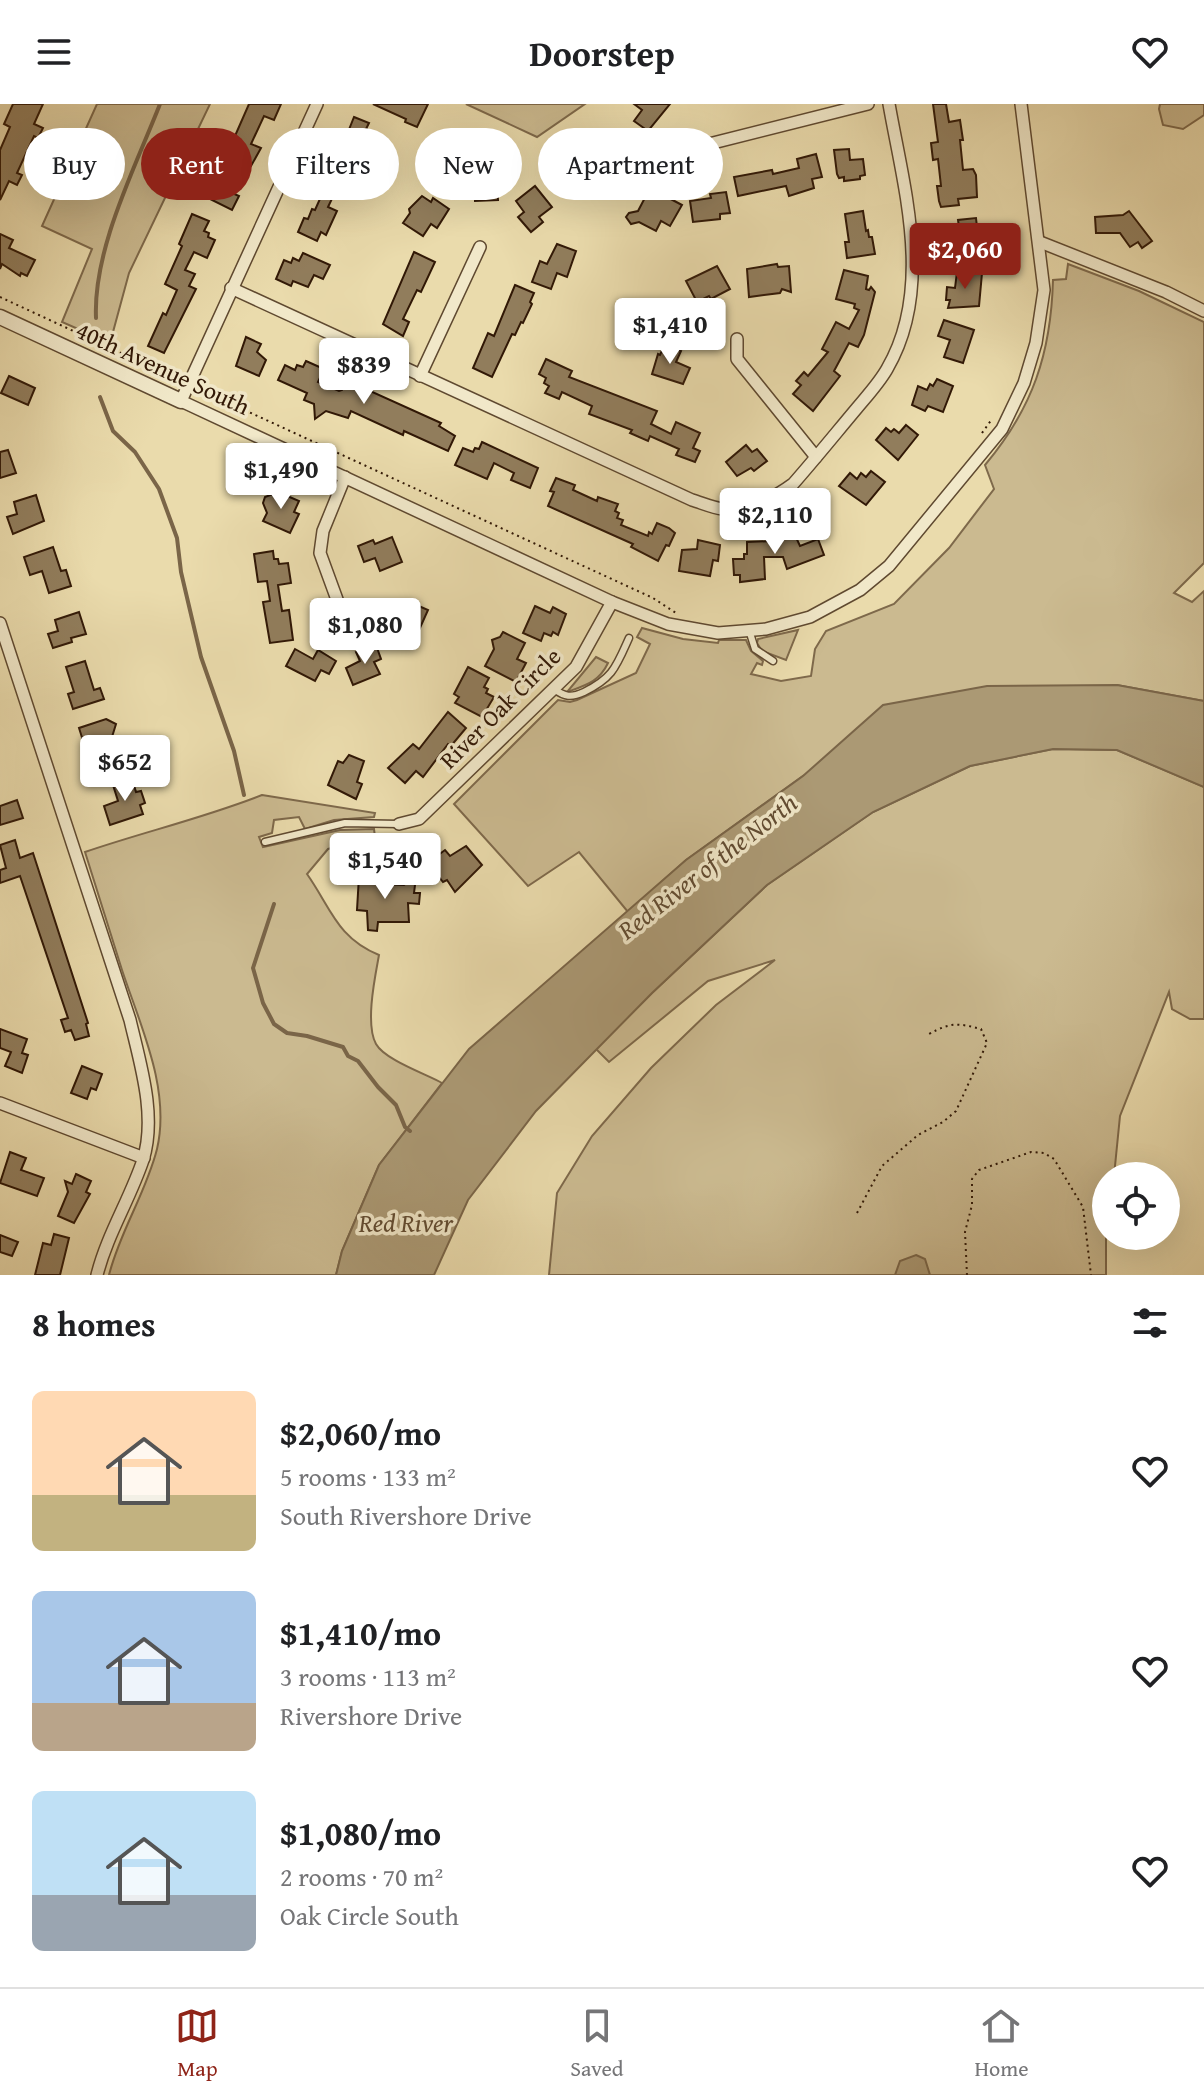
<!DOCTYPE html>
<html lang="en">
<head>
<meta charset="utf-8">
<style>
  :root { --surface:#fff; --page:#f6f6f6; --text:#202124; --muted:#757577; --line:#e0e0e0; --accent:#8f2418 }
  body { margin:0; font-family:"Gentium Book Plus",serif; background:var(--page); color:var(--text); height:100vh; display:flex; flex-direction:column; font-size:30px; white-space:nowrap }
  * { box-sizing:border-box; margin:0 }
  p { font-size:26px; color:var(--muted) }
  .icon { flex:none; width:44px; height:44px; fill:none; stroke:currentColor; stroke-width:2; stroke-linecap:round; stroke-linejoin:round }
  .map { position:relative; height:1171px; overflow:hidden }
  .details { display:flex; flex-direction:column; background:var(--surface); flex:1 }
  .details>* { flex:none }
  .banner { position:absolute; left:24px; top:24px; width:800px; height:72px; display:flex; gap:16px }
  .tools { position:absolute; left:1092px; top:1058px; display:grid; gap:16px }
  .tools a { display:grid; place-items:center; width:88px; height:88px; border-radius:50%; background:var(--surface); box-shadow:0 8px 32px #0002; font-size:40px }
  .price { position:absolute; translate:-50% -68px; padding:0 18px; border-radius:8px; background:#fff; color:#222; font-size:26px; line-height:52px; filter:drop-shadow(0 2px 4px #0008) }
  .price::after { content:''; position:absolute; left:50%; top:48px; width:24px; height:18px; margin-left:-12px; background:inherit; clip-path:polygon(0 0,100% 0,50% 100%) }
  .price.active { background:var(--accent); color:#fff }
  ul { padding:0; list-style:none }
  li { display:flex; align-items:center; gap:24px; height:200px; padding:0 32px }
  li span { display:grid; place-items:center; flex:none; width:224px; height:160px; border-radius:12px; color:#555 }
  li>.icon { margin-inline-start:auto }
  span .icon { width:96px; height:96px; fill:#fffc; stroke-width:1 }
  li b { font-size:34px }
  h2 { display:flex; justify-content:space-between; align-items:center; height:96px; padding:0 32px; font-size:34px }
  .pill { padding:0 28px; border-radius:36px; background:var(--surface); box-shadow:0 8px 32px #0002; font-size:28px; line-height:72px }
  .pill.active { background:var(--accent); color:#fff }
  header { display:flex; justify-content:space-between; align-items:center; height:104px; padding:0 32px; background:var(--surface); font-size:36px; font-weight:700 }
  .menu { display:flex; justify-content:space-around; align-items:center; height:112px; border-top:2px solid var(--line); background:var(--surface); font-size:22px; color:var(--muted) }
  .menu a { display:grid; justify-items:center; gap:4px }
  .menu .active { color:var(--accent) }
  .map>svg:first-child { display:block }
  .green { fill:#cbba90; stroke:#7e694b; stroke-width:2 }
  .water { fill:#ab9974; stroke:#7a6548; stroke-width:2 }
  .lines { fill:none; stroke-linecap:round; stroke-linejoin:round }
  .stream { stroke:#7a6548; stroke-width:4 }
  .building { fill:#917d5c; stroke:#311806; stroke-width:2 }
  .service-casing { stroke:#5f4930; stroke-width:9 }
  .minor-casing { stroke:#5f4930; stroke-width:14 }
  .tertiary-casing { stroke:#5f4930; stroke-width:17 }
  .path { stroke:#311806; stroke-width:2; stroke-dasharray:2 4; stroke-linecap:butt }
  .service { stroke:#f1e8c9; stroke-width:6 }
  .minor { stroke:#f1e8c9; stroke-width:11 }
  .tertiary { stroke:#f1e8c9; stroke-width:14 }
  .labels { text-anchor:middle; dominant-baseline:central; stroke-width:7; stroke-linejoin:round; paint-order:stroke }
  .street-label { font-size:24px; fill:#311806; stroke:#f1e8c9 }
  .water-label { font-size:26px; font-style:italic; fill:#624c32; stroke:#f1e8c9 }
</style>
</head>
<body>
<header><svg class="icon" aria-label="menu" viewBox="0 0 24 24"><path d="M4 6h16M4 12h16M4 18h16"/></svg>Doorstep<svg class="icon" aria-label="heart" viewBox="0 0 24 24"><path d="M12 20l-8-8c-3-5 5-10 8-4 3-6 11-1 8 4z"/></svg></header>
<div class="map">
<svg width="1204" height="1171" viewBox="0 0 1204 1171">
  <rect width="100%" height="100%" fill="#eadbac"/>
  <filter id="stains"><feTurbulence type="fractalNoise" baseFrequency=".0025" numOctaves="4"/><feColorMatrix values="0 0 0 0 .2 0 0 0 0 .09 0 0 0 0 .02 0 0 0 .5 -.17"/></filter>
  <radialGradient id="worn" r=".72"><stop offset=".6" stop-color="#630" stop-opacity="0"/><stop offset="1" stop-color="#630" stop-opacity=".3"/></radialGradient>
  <g class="green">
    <polygon points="97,0 210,0 129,169 110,239 62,218 92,145 42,122"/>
    <polygon points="466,0 585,0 537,33"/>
    <polygon points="1160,0 1204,0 1204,11 1183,25 1163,21 1159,5"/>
    <path d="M1068,160L1139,187L1204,218V459L1174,489L1192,498L1204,487V597L1117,581L803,672L686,756L628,808L579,748L528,782L454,700L558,596L570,598L577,596L636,569L650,540L637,533L642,524L683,535L718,539L719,536H746L751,547L763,557L762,561L757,559L751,570L781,577L811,572L815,545L826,527L894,500L949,444L994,385L985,361C1033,304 1051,249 1053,176L1066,175Z"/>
    <polygon points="798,526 786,556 762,547 757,539 758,535"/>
    <path d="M596,553L608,559C599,578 586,581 567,588Z"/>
    <polygon points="1053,645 1117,646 1204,683 1204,915 1190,915 1172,905 1169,888 1120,1012 1114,1072 1106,1072 1106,1171 549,1171 557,1089 592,1032 651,964 716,901 775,856 708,877 609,958 596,945 652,889 767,781 873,708 970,662"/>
    <path d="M262,691L375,709L374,713L334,716L305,725L299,713L274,716L272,729L259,733L263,743L340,726L374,725L375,733L328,745L307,770C331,804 337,834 379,851C375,873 365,920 376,940C385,956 426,970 442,979L379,1061L342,1147L336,1171H109C120,1127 146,1089 157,1045C171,985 140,921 122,866C110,827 97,787 85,748C143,728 204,714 262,691Z"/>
  </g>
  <g class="water">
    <polygon points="1117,581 1204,597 1204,683 1117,646 1053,645 970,662 873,708 767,781 652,889 536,1007 468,1096 434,1171 336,1171 342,1147 379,1061 469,945 686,756 803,672 883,601 987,582"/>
    <polygon points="916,1151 925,1155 930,1171 895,1171 900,1157"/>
  </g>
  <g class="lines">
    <g class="stream">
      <path d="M96,214C93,145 135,64 160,0"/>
      <polyline points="100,293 113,327 135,348 159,385 177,434 181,468 201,553 234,647 244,691"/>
      <polyline points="274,800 253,864 263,899 274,920 287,929 307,932 343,943 348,952 358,957 378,983 396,1001 405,1023 410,1027"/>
    </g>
  </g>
  <g class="building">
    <polygon points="13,0 43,0 34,20 43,24 38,34 34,32 17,69 22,71 17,81 9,77 0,96 0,46 10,23 4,20"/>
    <polygon points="249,0 281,0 274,16 264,12 251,40 261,44 251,62 235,55 240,45 231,41"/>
    <polygon points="373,0 428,0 417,23 405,18 406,15"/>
    <polygon points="634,0 670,0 648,27 634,17 642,6"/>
    <polygon points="933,0 946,0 949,18 960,16 963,36 960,36 963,66 973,65 976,71 977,93 958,95 959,101 941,103 939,97 937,82 941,82 938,55 933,56 931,39 938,38"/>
    <polygon points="354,13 369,19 366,25 374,29 356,67 361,69 352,91 337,84 328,103 337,107 326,131 321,128 317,137 298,128 304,114 308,115 312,105 315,106 324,86 320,84 328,64 333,67 339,57 351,30 348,28"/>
    <polygon points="636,39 639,54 648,53 650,67 628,70 627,68 622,68 618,42"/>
    <polygon points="849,45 850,56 863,55 865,71 860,72 860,75 844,77 844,73 839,74 837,70 834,46"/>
    <polygon points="816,50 822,73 812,75 814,84 789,92 786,82 738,92 734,73 772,66 773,70 799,64 797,55"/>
    <polygon points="486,54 488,76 497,76 498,96 475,97 475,90 456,90 454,66 478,65 477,55"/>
    <polygon points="216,65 232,73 229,81 235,84 232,89 239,92 232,106 204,92"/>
    <polygon points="535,82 552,103 539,113 543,118 531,128 518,113 524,108 516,97"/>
    <polygon points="650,84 682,101 670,122 661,117 656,127 639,118 631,120 626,113 629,109 638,107"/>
    <polygon points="726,88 730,109 720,110 720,115 693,118 690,97 711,94 710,90"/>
    <polygon points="422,92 431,98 433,94 449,105 437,124 431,120 423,132 403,119 410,109 409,105"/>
    <polygon points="863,107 866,127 868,126 869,133 872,133 875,150 847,154 845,138 849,138 845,110"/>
    <polygon points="1129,107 1152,137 1142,144 1138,138 1130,143 1120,129 1096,129 1095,113 1123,111"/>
    <polygon points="192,110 209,117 204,127 209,129 208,133 215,136 207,154 194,148 185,166 195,170 189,182 196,185 164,249 148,242 163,209 166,211 177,186 165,180 182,142 179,140"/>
    <polygon points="976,114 979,142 963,144 964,149 948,150 945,131 953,130 953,123 959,123 958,116"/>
    <polygon points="0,130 13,136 9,144 35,156 27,172 21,169 20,172 2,160 0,165"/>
    <polygon points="557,140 576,147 567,173 557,169 551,185 532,178 540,157 547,160"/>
    <polygon points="414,148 435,158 421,188 417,186 403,215 409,218 403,232 383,220"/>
    <polygon points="303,149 330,161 323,175 314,171 308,183 293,177 291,182 276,175 284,156 291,159 293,154 299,157"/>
    <polygon points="777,160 778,163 789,162 791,188 782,185 780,189 749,193 747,165"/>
    <polygon points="717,162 730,185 711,195 709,192 697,198 686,177"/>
    <polygon points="844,166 868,172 866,185 869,186 871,183 875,188 864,231 858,243 849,239 834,267 840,272 813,307 793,290 801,281 796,277 804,268 808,272 828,248 822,245 836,218 849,225 859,206 854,204 855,200 836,195"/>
    <polygon points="957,168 982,169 979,202 948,204 950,196 946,196 947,183 955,184"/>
    <polygon points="515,181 534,189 530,198 532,200 523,219 521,218 515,231 512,230 492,273 473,264 488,229 494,232"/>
    <polygon points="944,216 974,226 963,259 944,253 950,236 938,232"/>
    <polygon points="246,233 261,240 257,248 266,256 259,272 236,262"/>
    <polygon points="665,240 681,247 676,258 690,264 683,280 652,270 658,250 660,251"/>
    <polygon points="546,255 572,267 569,273 657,307 651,320 671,330 676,318 700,329 693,344 700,347 695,358 676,351 679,345 650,332 648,337 630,329 632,326 589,310 592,302 562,288 559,295 545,289 549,282 544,279 546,274 539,270"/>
    <polygon points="306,257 324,265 318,278 339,287 342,286 346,276 441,319 439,322 455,332 448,347 404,327 403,331 351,307 348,314 326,307 315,315 314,300 304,296 307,289 278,276 285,261 295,266 297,261 303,263"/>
    <polygon points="9,272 35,284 28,301 1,289"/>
    <polygon points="937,275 953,282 943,308 928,302 925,307 912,301 918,282 927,286 930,280 933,282"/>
    <polygon points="906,321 918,331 898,356 876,336 886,324 891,328 894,325 899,329"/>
    <polygon points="482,338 538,364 530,384 511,376 514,369 494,359 487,375 455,361 463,344 473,348 475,344 479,345"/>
    <polygon points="746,341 752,348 757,345 767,357 754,367 751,364 737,372 726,358"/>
    <polygon points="8,346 16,369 0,374 0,348"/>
    <polygon points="871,367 885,378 866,401 839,382 850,369 857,375 861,369 866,373"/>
    <polygon points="556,374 575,381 573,386 597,397 598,393 618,400 615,407 619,409 617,414 623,416 621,421 648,432 649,428 652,430 657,419 669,424 675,429 669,442 666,441 658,457 631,443 633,440 548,402 554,388 550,387"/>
    <polygon points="278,388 299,397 294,408 299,410 290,429 263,417 267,409 263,399 265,393"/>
    <polygon points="36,391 44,417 13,430 7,413 17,410 14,398"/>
    <polygon points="794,429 800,442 818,435 824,451 787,465 783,453 764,453 765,475 740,478 740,471 734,471 733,455 744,455 744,450 747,450 747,438 773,437"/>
    <polygon points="392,433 402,458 380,467 375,454 364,458 358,442 373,436 375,440"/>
    <polygon points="698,436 720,441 718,457 713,456 710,472 679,467 682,446 697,445"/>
    <polygon points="53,443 61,467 66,466 71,482 49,489 42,467 30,471 24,453"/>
    <polygon points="273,447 274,455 278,455 279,460 288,459 291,479 278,481 282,507 289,506 293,536 270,539 263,498 270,497 267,477 258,478 254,450"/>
    <polygon points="405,496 428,506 415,535 386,524 393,509 398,512"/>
    <polygon points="535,502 550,509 553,503 566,510 558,531 553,528 551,532 544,529 541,537 523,529"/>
    <polygon points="79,508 86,530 71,534 72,538 53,544 48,530 58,527 55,516"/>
    <polygon points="503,528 525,539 517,555 526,559 516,578 485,562 494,545 492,536 500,533"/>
    <polygon points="376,541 381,555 374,558 380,570 353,581 346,564 360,557 356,548"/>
    <polygon points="295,545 313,555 318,546 336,557 329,570 321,566 315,577 286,562"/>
    <polygon points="85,557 94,586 100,584 104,595 73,605 68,590 74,588 66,563"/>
    <polygon points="468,563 489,574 484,583 488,585 486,589 494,593 482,613 455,599 459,593 454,590"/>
    <polygon points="448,608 466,624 451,642 448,640 423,673 416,667 405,679 388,664 413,640 419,645"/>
    <polygon points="106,615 116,620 112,633 117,651 91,662 79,624"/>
    <polygon points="349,651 364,657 357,678 362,680 356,695 328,681 338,657 343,659"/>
    <polygon points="132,675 136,688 141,687 145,699 140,701 143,710 110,721 104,702 118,697 113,681"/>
    <polygon points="17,696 23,714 0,721 0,702"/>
    <polygon points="15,736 20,754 33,749 88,919 86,920 89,932 75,936 71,926 65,928 61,916 68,914 20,772 0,779 0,766 6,764 0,741"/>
    <polygon points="466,742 482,761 455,788 447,776 443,778 431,763 436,759 433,755 445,746 450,752"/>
    <polygon points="359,772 378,773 377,780 404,781 410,776 415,781 414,789 420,789 419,800 408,799 409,818 378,818 377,827 368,826 367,807 357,806"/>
    <polygon points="0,925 27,935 22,949 28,951 22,969 5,962 11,948 0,944"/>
    <polygon points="82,962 102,970 96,986 91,984 87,995 71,989"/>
    <polygon points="10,1048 26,1054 21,1066 44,1074 37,1092 0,1079"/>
    <polygon points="76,1070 91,1077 86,1088 90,1090 74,1119 58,1112 68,1088 65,1077 72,1080"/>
    <polygon points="54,1130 69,1134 60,1171 35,1171 43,1139 51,1141"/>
    <polygon points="0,1131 18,1138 12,1152 0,1148"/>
  </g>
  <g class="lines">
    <defs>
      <g id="service">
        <polyline points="749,526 755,545 773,557"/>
        <path d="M554,585C565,593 571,594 584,588C613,574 616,563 629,534"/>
        <polyline points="265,738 345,719 399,720"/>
      </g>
      <g id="minor">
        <polyline points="317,0 181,297 612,498 668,520 718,529 766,525 810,513 860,486 889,462 1002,325 1024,279 1036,239 1044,186 1021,0"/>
        <polyline points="693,44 868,0"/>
        <polyline points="1040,138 1166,188 1204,207"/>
        <path d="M231,184L692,396C702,399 713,404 723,405C748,407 774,394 793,380C815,355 836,329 857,304C867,292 879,279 887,265C934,185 904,85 889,0"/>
        <polyline points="737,235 737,255 816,353"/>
        <polyline points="420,272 480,143"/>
        <polyline points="339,501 320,449 323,427 345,373"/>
        <path d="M0,519L130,916C140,959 157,1012 143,1056C130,1095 107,1131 97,1171"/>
        <polyline points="399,720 419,715 576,563 612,498"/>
        <polyline points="0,999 144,1054"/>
      </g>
      <polyline id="tertiary" points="0,213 181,297"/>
    </defs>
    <use href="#service" class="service-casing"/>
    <use href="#minor" class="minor-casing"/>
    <use href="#tertiary" class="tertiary-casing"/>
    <g class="path">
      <polyline points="0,193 177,275"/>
      <polyline points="201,286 653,494 676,509"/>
      <polyline points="982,329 992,315"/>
      <path d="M857,1109L882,1062L918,1031L943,1018L956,1007L987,939L981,925C958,919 951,918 929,930"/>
      <polyline points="967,1171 965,1128 972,1101 972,1075 979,1066 1031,1048 1044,1049 1054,1055 1083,1103 1091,1171"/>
    </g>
    <use href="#service" class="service"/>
    <use href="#minor" class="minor"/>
    <use href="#tertiary" class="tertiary"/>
  </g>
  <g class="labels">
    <g class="street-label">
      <text transform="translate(163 264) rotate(25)">40th Avenue South</text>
      <text transform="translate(500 604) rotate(-45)">River Oak Circle</text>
    </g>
    <g class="water-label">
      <text transform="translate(707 762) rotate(-38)">Red River of the North</text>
      <text x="406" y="1118">Red River</text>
    </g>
  </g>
  <rect width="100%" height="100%" filter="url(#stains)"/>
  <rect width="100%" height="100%" fill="url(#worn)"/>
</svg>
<div class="tools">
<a><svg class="icon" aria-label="locate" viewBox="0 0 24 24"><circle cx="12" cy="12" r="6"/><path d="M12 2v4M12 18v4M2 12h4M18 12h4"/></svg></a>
</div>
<b class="price active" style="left:965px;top:187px">$2,060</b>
<b class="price" style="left:670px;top:262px">$1,410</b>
<b class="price" style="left:364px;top:302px">$839</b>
<b class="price" style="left:281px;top:407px">$1,490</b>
<b class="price" style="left:775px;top:452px">$2,110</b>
<b class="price" style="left:365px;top:562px">$1,080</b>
<b class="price" style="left:125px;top:699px">$652</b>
<b class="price" style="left:385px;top:797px">$1,540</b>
<div class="banner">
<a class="pill">Buy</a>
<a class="pill active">Rent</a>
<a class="pill">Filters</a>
<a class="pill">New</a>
<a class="pill">Apartment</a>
</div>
</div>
<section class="details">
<h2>8 homes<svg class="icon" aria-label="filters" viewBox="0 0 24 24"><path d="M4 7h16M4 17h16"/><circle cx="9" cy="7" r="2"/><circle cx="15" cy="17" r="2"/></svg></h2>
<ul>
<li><span style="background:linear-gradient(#ffd9b3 65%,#c2b280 0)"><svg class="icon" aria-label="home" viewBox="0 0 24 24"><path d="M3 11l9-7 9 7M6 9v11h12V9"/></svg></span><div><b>$2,060/mo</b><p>5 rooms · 133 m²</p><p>South Rivershore Drive</p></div><svg class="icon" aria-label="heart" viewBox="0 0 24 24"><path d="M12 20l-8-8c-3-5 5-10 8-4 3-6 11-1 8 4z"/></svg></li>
<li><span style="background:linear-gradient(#a9c7e8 70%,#b9a48a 0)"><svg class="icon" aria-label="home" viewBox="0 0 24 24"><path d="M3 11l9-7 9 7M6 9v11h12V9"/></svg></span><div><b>$1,410/mo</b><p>3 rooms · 113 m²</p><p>Rivershore Drive</p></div><svg class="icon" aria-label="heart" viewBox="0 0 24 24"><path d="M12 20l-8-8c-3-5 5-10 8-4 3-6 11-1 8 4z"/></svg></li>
<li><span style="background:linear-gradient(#bfe0f5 65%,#9aa5b1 0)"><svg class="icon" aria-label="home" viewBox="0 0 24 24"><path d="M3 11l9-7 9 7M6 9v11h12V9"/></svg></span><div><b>$1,080/mo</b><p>2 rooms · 70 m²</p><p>Oak Circle South</p></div><svg class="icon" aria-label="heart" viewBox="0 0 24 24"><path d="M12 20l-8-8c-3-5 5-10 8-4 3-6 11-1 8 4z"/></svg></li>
</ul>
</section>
<nav class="menu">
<a class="active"><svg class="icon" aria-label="map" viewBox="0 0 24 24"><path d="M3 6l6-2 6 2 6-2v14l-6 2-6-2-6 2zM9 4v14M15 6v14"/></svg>Map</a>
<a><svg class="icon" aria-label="saved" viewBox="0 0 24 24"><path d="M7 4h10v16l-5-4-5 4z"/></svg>Saved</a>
<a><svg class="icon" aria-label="home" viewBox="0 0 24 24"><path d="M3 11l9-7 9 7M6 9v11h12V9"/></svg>Home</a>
</nav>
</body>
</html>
